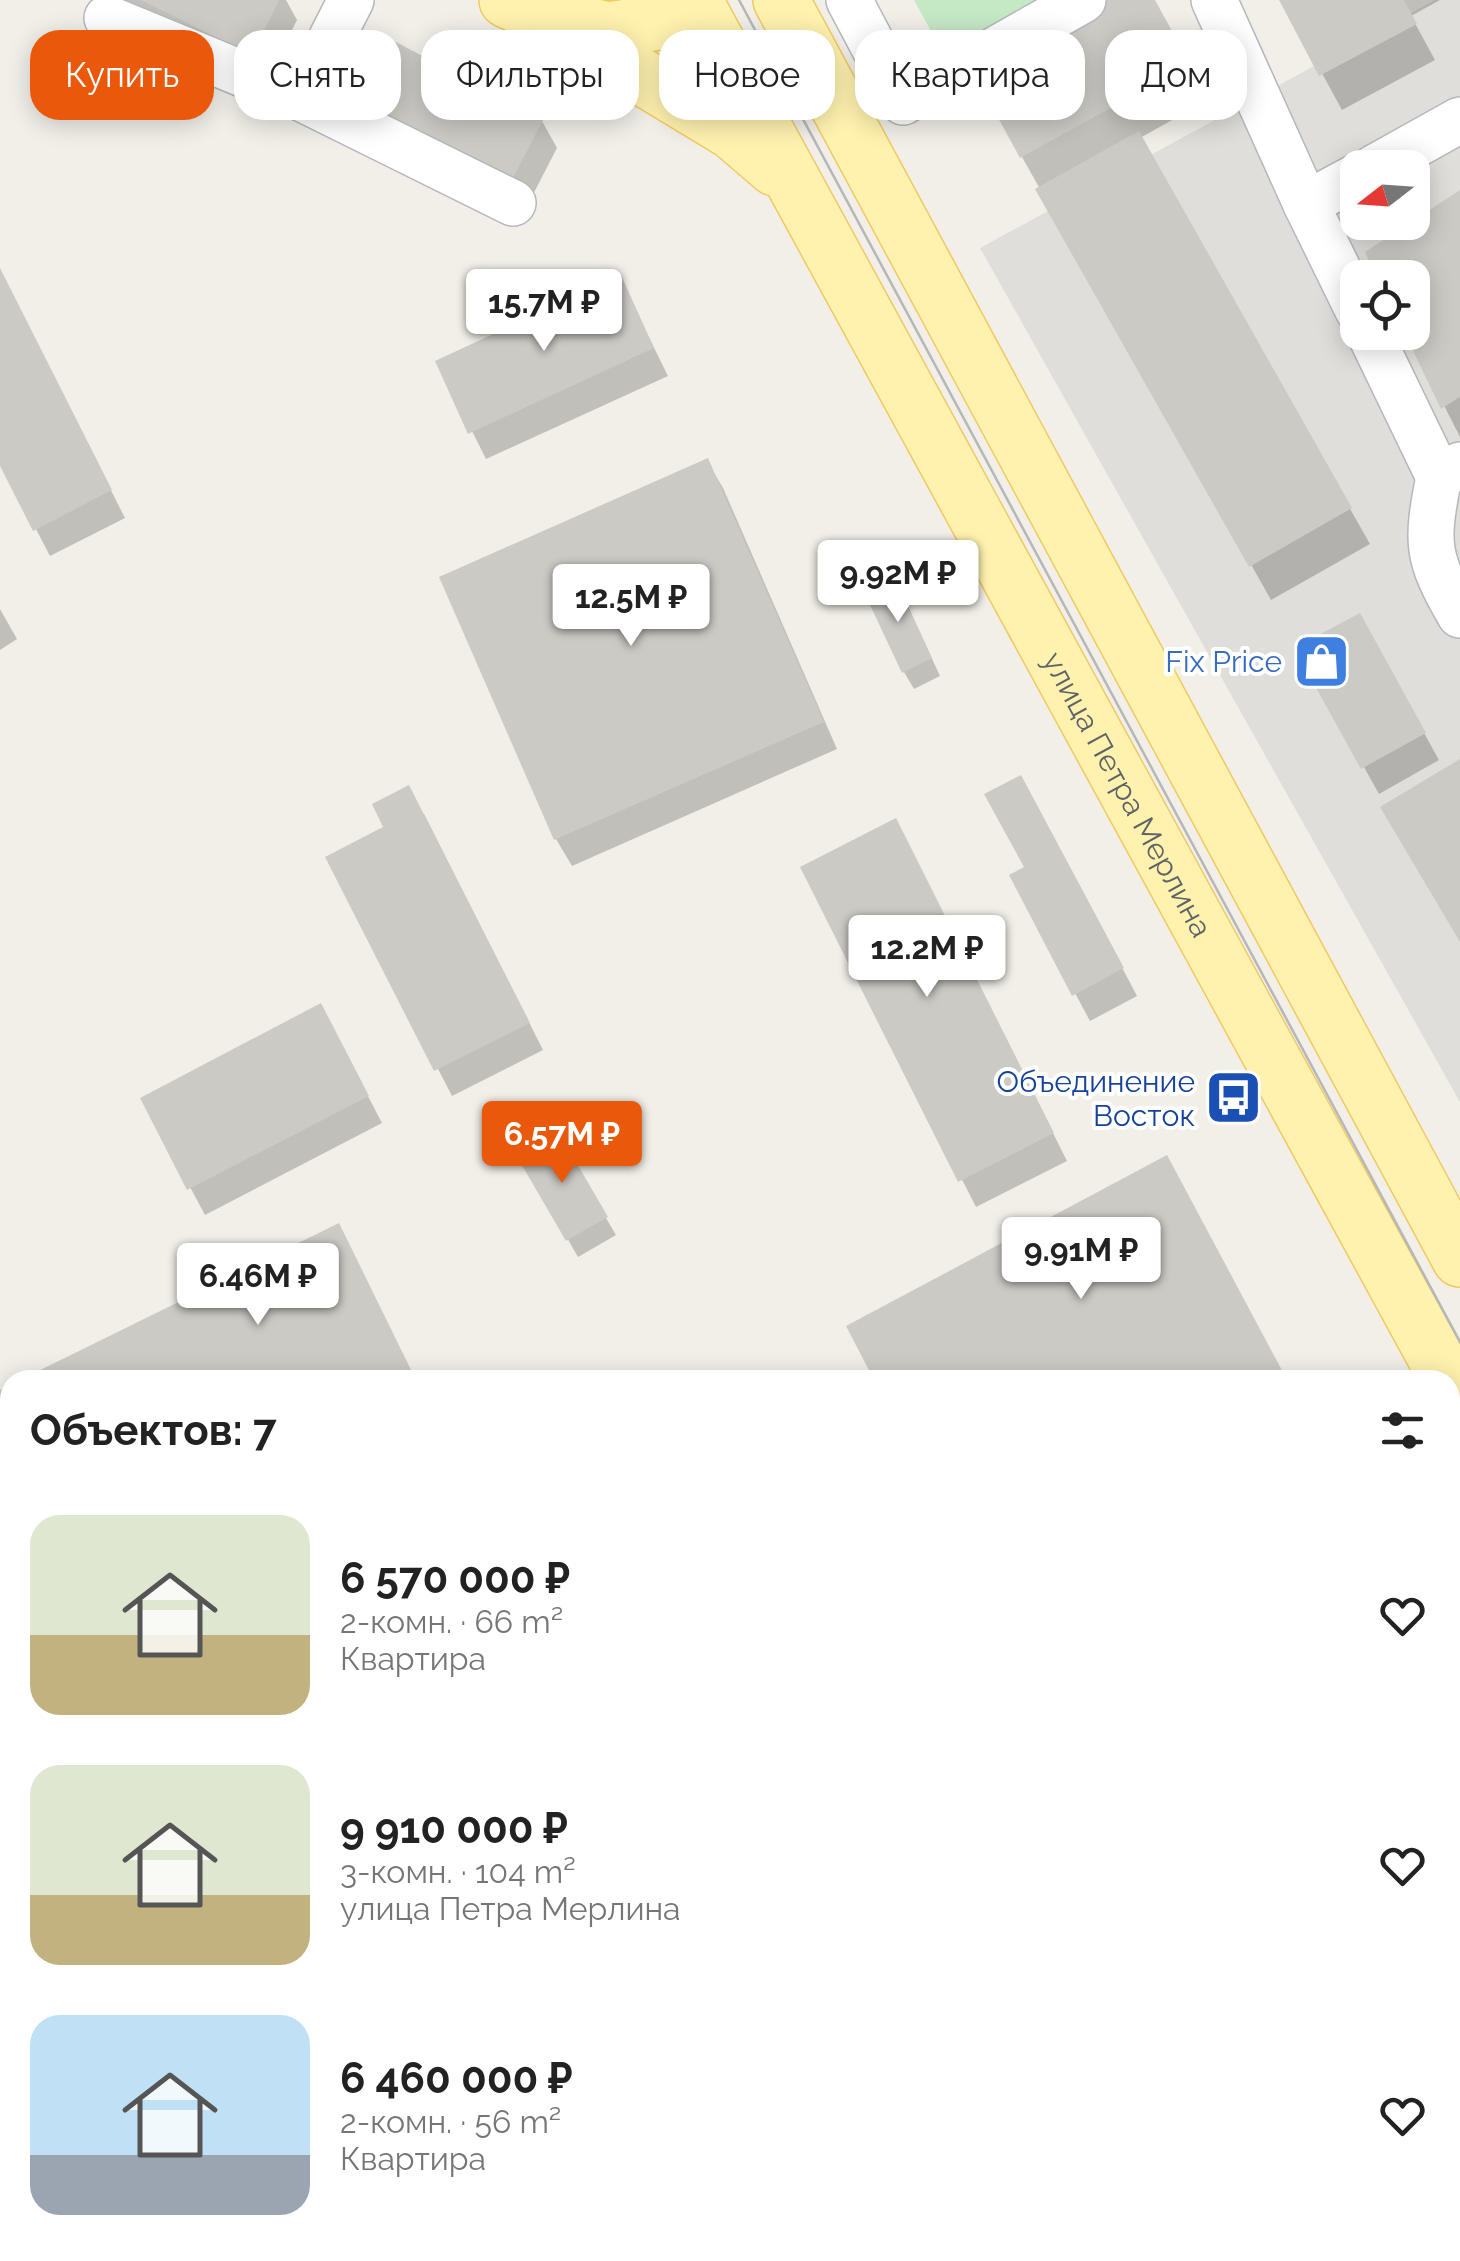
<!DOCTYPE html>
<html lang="ru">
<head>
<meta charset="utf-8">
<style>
  :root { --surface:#fff; --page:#f2f2f2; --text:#222; --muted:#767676; --accent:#ea580c }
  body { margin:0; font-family:Raleway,sans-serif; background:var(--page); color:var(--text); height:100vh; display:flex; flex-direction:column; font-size:38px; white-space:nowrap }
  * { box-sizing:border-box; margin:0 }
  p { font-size:32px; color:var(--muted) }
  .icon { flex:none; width:55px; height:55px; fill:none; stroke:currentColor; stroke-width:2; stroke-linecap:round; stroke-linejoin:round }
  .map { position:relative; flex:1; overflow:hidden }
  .panel { position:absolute; left:0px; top:1370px; width:1460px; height:892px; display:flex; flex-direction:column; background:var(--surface); border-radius:30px 30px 0 0; box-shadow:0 5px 25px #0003 }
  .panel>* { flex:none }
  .banner { position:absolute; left:30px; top:30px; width:1400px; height:90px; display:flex; gap:20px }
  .needle { width:65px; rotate:253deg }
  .fabs { position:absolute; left:1340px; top:150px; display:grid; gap:20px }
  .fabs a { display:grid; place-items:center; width:90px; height:90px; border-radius:20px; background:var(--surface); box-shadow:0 5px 25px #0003; font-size:50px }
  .price { position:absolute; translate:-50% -85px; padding:0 22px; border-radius:10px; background:#fff; color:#222; font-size:32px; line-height:65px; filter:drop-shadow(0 2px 5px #0008) }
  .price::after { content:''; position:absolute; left:50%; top:60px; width:30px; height:22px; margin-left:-15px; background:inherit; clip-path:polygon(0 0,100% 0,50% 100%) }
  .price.on { background:var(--accent); color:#fff }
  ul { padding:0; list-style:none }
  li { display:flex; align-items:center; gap:30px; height:250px; padding:0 30px }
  li span { display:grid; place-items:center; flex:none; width:280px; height:200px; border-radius:30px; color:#555 }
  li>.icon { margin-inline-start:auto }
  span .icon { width:120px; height:120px; fill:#fffc; stroke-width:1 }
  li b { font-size:42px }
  h2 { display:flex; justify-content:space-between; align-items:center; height:120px; padding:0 30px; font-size:42px }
  .pill { padding:0 35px; border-radius:30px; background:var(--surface); box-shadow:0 5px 25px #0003; font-size:35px; line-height:90px }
  .pill.on { background:var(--accent); color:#fff }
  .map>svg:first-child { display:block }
  .industrial { fill:#e0deda; fill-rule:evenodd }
  .green { fill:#c5e8c5 }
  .shadow { fill:#0003 }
  .building { fill:#cccac5 }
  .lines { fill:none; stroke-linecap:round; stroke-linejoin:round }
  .minor-casing { stroke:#b5b8bc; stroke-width:48 }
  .major-casing { stroke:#f2c960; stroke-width:58 }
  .minor { stroke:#fff; stroke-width:45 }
  .major { stroke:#fff2af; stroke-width:55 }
  .tram { stroke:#b6b7b8; stroke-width:2.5 }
  .rail { stroke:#b6b7b8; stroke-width:8; stroke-dasharray:2.5 12; stroke-linecap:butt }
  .labels { text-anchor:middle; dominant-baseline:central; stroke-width:8; stroke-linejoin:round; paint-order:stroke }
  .shop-label { font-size:30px; fill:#366cbe; stroke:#fff; text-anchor:end }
  .street-label { font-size:30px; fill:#5f6368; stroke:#fff }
  .transit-label { font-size:30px; fill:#164399; stroke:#fff; text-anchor:end }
</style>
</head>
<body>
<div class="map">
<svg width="1460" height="2261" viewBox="0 0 1460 2261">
  <rect width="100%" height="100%" fill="#f1efe8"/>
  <path class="industrial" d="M1435,0H1460V1102L980,248ZM1358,168H1412V222H1358ZM1358,278H1412V332H1358Z"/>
  <polygon class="green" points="914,0 1045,0 943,53"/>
  <g class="shadow">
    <polygon points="106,0 286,0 297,20 267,80"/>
    <polygon points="1109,0 1152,0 1208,100 1140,138 1370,544 1271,600 1022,157"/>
    <polygon points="1282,0 1440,0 1411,16 1435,60 1342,110"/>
    <polygon points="349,94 542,121 557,148 527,206 365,120"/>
    <polygon points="1460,193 1460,437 1407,332 1412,332 1412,278"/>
    <polygon points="0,271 125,518 50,556 0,460"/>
    <polygon points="620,279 668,376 486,459 438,363"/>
    <polygon points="707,461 723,488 837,749 572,866 556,839 442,578"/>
    <polygon points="904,598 940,676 914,689 904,672"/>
    <polygon points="0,609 17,639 0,650"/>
    <polygon points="1359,616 1439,760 1379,794 1298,649"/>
    <polygon points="424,814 543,1050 452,1096 329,858"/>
    <polygon points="910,848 1067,1161 976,1207 803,868"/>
    <polygon points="1012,876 1075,878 1137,996 1090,1021"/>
    <polygon points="335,1033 382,1123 205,1215 143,1099"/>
    <polygon points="557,1135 616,1235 578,1257 520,1156"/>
    <polygon points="1450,1544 1460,1562 1460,1675 1450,1680"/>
    <polygon points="1460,1988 1460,2103 1450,2108 1450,1992"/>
    <polygon points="0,2092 10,2101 10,2143 0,2159"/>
  </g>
  <g class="building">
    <polygon points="141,0 279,0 252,55"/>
    <polygon points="1104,0 1155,0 1190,64 1020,158 973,72"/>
    <polygon points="1279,0 1404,0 1417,24 1319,76"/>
    <polygon points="379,33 543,120 512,180 346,94"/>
    <polygon points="1139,131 1352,508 1249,567 1035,189"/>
    <polygon points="1460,190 1460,397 1441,409 1404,332 1412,332 1412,278 1377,278 1365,252"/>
    <polygon points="0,268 112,490 33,531 0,466"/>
    <polygon points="621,275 654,348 468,434 435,361"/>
    <polygon points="708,458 824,722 554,840 439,577"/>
    <polygon points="895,578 932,658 902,673 864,592"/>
    <polygon points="1360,613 1426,733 1361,769 1294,648"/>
    <polygon points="1460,759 1460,942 1380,807"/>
    <polygon points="1021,775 1124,968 1072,996 1009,875 1024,867 984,794"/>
    <polygon points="409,785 530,1023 434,1071 325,857 383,827 372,804"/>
    <polygon points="896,818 1054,1133 958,1182 800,867"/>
    <polygon points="321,1003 369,1096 187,1190 140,1098"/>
    <polygon points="558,1131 608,1217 566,1241 516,1155"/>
    <polygon points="1167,1155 1285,1376 1277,1380 874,1380 846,1326"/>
    <polygon points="339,1223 416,1380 20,1380"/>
    <polygon points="10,1385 10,1420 0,1400 0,1390"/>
    <polygon points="1450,1540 1460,1558 1460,1641 1450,1646"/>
    <polygon points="1460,1986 1460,2071 1450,2075 1450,1990"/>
    <polygon points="22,2252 63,2252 66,2261 25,2261"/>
    <polygon points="285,2252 532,2252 537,2261 290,2261"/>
    <polygon points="1009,2252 1112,2252 1117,2261 1014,2261"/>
  </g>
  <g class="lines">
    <defs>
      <g id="minor">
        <polyline points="849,0 903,102 1083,0"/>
        <polyline points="1214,0 1306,204 1358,176"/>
        <polyline points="107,18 301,98 351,0"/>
        <polyline points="301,98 513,203"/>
        <polyline points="1374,168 1460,120"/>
        <polyline points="1306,204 1358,310"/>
        <polyline points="1369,332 1439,477 1460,465"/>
        <path d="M1439,477C1426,542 1426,557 1460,615"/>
        <polyline points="1450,1707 1460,1702"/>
        <polyline points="0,1953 10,1973"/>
        <polyline points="123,2252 126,2261"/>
        <polyline points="658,2252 670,2261"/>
      </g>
      <g id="major">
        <polyline points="507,0 540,15 733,132 775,168"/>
        <path id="s1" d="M694,0L1448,1380"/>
        <polyline points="781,0 1460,1259"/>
        <polyline points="557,19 609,30 702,15"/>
      </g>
    </defs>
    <use href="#minor" class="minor-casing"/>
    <use href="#major" class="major-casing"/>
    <use href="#minor" class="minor"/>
    <use href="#major" class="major"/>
    <polyline class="tram" points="739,0 1460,1342"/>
    <g class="rail">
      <polyline points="0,2006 10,2007"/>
      <polyline points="768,2252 780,2261"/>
    </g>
  </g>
  <defs>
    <symbol id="shop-square" viewBox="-11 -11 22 22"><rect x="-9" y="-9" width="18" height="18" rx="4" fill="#3f7fe0" stroke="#fff"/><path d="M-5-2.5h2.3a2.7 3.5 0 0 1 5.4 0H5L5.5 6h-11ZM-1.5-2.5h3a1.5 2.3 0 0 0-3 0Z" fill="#fff"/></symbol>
    <symbol id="bus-square" viewBox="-11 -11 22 22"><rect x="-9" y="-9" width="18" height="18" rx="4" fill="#1a4fb4" stroke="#fff"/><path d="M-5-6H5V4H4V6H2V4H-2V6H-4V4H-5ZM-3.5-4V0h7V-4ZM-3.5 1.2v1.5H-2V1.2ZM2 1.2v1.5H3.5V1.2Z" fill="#fff"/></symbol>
  </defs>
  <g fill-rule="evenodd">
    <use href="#shop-square" x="1290" y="630" width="63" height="63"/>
    <use href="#bus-square" x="1202" y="1066" width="63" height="63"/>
  </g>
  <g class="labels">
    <g class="shop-label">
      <text x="1282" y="661">Fix Price</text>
    </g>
    <g class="street-label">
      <text stroke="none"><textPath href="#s1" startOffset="905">улица Петра Мерлина</textPath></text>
    </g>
    <g class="transit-label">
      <text x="1195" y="1081">Объединение<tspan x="1195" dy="34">Восток</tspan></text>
    </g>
  </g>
</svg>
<div class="fabs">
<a><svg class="needle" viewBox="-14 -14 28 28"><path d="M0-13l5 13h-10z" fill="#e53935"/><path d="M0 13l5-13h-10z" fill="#767676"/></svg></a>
<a><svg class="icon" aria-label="locate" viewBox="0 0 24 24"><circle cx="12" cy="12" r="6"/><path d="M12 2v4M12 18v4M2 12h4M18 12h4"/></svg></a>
</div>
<b class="price" style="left:544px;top:354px">15.7M ₽</b>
<b class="price" style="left:898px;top:625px">9.92M ₽</b>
<b class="price" style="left:631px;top:649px">12.5M ₽</b>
<b class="price" style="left:927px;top:1000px">12.2M ₽</b>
<b class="price on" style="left:562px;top:1186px">6.57M ₽</b>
<b class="price" style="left:1081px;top:1302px">9.91M ₽</b>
<b class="price" style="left:258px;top:1328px">6.46M ₽</b>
<div class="banner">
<a class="pill on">Купить</a>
<a class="pill">Снять</a>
<a class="pill">Фильтры</a>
<a class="pill">Новое</a>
<a class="pill">Квартира</a>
<a class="pill">Дом</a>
</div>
<section class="panel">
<h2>Объектов: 7<svg class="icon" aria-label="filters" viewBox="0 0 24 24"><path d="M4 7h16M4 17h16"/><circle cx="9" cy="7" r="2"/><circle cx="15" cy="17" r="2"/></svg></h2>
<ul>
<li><span style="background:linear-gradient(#dfe7d0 60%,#c2b280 0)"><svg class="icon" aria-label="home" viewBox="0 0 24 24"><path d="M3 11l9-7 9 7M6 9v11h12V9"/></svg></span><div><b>6 570 000 ₽</b><p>2-комн. · 66 m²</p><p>Квартира</p></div><svg class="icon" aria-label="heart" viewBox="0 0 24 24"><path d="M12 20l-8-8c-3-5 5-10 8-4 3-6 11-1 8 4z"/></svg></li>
<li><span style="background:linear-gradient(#dfe7d0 65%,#c2b280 0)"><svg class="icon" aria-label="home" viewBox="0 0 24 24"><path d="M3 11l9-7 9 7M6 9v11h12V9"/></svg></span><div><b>9 910 000 ₽</b><p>3-комн. · 104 m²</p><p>улица Петра Мерлина</p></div><svg class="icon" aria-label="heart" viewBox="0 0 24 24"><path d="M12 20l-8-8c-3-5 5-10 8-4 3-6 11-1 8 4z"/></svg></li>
<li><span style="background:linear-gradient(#bfe0f5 70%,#9aa5b1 0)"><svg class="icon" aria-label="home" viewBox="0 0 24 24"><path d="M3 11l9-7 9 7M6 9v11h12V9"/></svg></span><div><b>6 460 000 ₽</b><p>2-комн. · 56 m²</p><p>Квартира</p></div><svg class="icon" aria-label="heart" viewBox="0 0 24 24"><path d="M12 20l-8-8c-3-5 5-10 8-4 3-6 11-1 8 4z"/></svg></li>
</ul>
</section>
</div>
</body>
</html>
